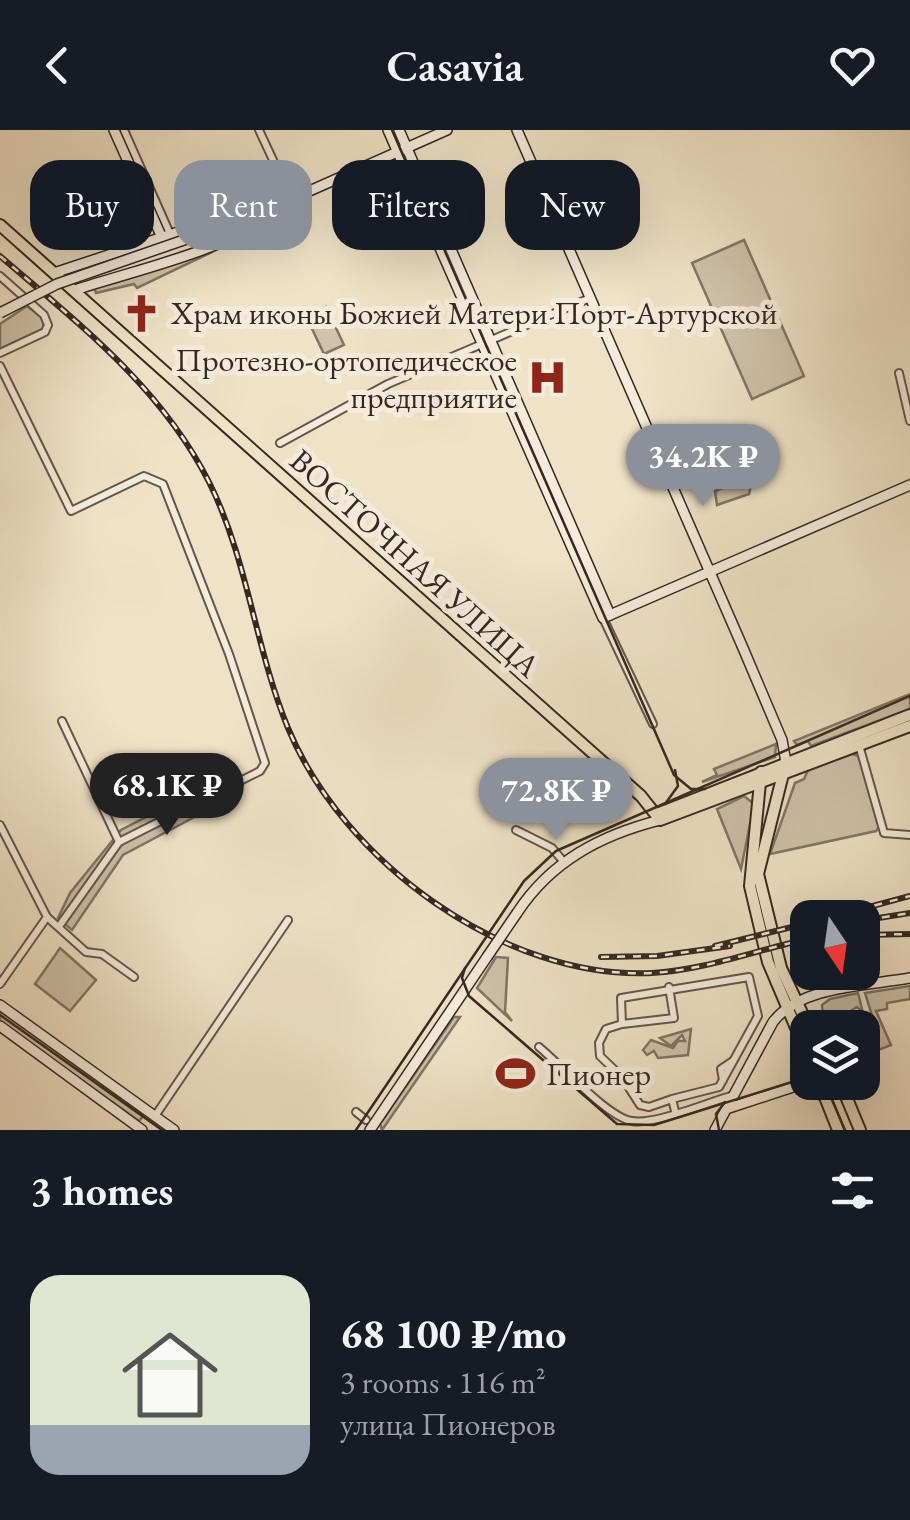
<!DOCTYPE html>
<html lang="en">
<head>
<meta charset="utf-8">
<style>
  :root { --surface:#171b24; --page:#20242c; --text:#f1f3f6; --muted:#9ea1a6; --accent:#8c9099 }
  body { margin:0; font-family:"EB Garamond",serif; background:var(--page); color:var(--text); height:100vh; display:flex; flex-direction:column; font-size:38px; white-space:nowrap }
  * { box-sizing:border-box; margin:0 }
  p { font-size:32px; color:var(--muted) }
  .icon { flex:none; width:55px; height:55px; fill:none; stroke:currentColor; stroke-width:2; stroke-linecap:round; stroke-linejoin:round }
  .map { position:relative; height:1000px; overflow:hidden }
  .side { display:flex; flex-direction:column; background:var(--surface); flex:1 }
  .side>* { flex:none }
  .guide { position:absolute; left:30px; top:30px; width:850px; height:90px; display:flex; gap:20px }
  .needle { width:65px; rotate:167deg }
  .fabs { position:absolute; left:790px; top:770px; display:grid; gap:20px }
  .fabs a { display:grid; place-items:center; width:90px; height:90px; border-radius:20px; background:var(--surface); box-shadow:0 10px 40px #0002; font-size:50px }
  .price { position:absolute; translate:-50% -85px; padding:0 22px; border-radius:35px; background:var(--accent); color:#fff; font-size:32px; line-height:65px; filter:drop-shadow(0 2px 5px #0008) }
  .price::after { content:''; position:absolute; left:50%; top:60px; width:30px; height:22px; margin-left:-15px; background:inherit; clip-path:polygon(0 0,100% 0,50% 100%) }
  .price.current { background:#222; color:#fff }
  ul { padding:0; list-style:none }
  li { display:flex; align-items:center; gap:30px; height:250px; padding:0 30px }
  li span { display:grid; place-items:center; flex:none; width:280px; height:200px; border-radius:30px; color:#555 }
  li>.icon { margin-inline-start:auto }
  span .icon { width:120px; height:120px; fill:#fffc; stroke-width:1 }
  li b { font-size:42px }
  h2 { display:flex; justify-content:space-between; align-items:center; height:120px; padding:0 30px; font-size:42px }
  .tag { padding:0 35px; border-radius:30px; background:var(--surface); box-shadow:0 10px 40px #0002; font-size:35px; line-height:90px }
  .tag.current { background:var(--accent); color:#fff }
  header { display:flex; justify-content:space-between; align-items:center; height:130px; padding:0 30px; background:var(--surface); font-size:45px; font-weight:600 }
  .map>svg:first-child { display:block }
  .green { fill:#d0c2ab; stroke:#827566; stroke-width:2.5 }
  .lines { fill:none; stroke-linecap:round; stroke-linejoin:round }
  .street-casing { stroke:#64564a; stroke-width:10 }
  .secondary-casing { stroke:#352821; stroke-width:12 }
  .primary-casing { stroke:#352821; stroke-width:14 }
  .street { stroke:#f5ecdb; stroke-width:6 }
  .secondary { stroke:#f5ecdb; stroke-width:9 }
  .primary { stroke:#f0e2c7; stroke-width:10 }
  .tram { stroke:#352821; stroke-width:2.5 }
  .rail-casing { stroke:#352821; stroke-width:6 }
  .rail { stroke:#f5ecdb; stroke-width:2.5; stroke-dasharray:8; stroke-linecap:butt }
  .secondary-bridge-casing { stroke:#352821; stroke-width:12; stroke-linecap:butt }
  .secondary-bridge { stroke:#f5ecdb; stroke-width:9 }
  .labels { text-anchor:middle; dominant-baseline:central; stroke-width:10; stroke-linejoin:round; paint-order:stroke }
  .poi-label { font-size:32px; fill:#352821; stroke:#f5ecdb; text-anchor:start }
  .street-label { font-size:32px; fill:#352821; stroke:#f5ecdb }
</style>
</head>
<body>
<header><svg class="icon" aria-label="back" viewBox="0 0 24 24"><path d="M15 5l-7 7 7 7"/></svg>Casavia<svg class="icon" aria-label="heart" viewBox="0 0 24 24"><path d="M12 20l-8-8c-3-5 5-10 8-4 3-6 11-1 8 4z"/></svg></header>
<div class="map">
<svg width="910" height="1000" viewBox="0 0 910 1000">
  <rect width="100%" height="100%" fill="#f0e2c7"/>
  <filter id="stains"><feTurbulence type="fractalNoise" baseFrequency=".002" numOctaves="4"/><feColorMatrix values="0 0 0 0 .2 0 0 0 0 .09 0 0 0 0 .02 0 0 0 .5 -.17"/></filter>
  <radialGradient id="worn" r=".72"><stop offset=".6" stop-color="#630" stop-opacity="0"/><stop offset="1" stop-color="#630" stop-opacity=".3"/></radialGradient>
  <g class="green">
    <polygon points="744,110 804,246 752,269 692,133"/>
    <polygon points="210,117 212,122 137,158 134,154 96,163 94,158"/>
    <polygon points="27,176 44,189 43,199 0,219 0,194"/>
    <polygon points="326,177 344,215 324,224 306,186"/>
    <polygon points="743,349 751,355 749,364 717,375 715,361"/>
    <polygon points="910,564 910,579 811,616 808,611 797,615 794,611"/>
    <polygon points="776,614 775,627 702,652 717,645 714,639"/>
    <polygon points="852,624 862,627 880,696 876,701 770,724 795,653 804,649 809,638"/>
    <polygon points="208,655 217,675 123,725 72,800 58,788 70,763 121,700"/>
    <polygon points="744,666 754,674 741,739 717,679"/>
    <polygon points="60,818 96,850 70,881 35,854"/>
    <polygon points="496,827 508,828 505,882 512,891 477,858"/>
    <polygon points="910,856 910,869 887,873 887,879 876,881 891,915 871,923 863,921 867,905 872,912 879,908 865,863"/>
    <polygon points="858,863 863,883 857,877 844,885 847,897 824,897 822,875 830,869"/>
    <polygon points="0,881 144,985 139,991 0,892"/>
    <polygon points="454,887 460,887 382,1000 380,994"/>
    <polygon points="691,899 688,925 658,928 654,921 647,925 643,920 651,910 673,918 678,911 685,911 682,905 671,916 660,908"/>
  </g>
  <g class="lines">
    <defs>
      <g id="street">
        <polyline points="124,0 171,106"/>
        <polyline points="259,0 292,71"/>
        <polyline points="0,146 44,185 48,195 45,202 0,223"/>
        <polyline points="0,236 71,381 144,346 163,354 229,524 265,633 260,641 119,712 60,795"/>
        <polyline points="899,243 910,291"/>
        <polyline points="280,313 388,254 590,168"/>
        <polyline points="603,488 653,594"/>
        <polyline points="62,591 119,712"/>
        <polyline points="859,615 884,703 910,705"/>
        <polyline points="0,695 47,787 86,822 102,824 134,847"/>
        <polyline points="516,700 552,718 563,731"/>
        <polyline points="0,854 47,787"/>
        <polyline points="622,894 674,888 669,857"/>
        <path d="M539,917C560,934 608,988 632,991C655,995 706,973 731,966"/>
        <polyline points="723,950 721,939 733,931"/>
        <polyline points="672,969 719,957 758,886 749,847 621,868 622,894 606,899 599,913 600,926 622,947 640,975 649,977 672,969 675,981"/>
        <polyline points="356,982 366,990"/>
        <polyline points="155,986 288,790"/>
      </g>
      <g id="secondary">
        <polyline points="114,0 163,110"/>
        <polyline points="388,0 603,488 910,355"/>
        <polyline points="399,0 610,485"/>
        <polyline points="517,0 743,518 782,610 786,632"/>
        <polyline points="253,86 447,0"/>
        <polyline points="54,143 266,73 292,72"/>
        <path d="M75,160C145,137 232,120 290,73"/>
        <path d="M517,783C551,731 601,705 660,690"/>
        <polyline points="0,875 174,1000"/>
        <polyline points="0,896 142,1000"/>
        <polyline points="726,979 796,956 824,966"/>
        <polyline points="370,1000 487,827"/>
        <path d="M715,1000L773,892C801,855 867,856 910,848"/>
      </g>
      <g id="primary">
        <polyline points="0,95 641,666 660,690 910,596"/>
        <polyline points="786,632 758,744 781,838 809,898"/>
        <polyline points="761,642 750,756 768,832 808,926"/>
        <polyline points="657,684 910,585"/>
        <polyline points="819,952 838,1000"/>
        <polyline points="840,952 860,1000"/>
      </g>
    </defs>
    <use href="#street" class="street-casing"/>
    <use href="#secondary" class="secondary-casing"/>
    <use href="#primary" class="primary-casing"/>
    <use href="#street" class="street"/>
    <use href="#secondary" class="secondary"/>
    <use href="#primary" class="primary"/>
    <g class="tram">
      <polyline points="392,0 674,645 691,659 705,659"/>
      <polyline points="665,674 678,656 675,640"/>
      <polyline points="465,838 462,848 469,866 617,994 654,995 792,952 808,952"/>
      <polyline points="0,885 162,1000"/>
      <polyline points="812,952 829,963 845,1000"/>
      <polyline points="356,1000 524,751 556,721 910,566"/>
      <polyline points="719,1000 716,984 725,972"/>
    </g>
    <defs>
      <g id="rail">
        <path d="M0,126C79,194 161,257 209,352C248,430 255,518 288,598C343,731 504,850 652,843C705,840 756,820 808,809"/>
        <polyline points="828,788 910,766"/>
        <polyline points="866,790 910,783"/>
        <polyline points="862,805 910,804"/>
        <polyline points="715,816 808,793"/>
        <polyline points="601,827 657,826 730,816"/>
      </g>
    </defs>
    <use href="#rail" class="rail-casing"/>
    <use href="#rail" class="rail"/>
    <defs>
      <g id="secondary-bridge">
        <polyline points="0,183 57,154 253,86"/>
        <polyline points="487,827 517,783"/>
      </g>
    </defs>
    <use href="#secondary-bridge" class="secondary-bridge-casing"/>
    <use href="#secondary-bridge" class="secondary-bridge"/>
  </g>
  <defs>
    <symbol id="church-bare" viewBox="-9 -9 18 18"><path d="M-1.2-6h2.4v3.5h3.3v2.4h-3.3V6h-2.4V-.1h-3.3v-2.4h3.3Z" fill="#8f2418" stroke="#f5ecdb" stroke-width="2.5" paint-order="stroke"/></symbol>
    <symbol id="hospital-bare" viewBox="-9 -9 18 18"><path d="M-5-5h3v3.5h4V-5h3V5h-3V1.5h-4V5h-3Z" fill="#8f2418" stroke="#f5ecdb" stroke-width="2.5" paint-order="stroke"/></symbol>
    <symbol id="stadium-bare" viewBox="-9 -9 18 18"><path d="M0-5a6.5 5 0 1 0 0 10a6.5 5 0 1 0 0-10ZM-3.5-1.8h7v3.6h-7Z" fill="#8f2418" stroke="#f5ecdb" stroke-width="2.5" paint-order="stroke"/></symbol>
  </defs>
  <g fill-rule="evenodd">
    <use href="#church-bare" x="114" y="156" width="55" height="55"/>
    <use href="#hospital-bare" x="520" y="220" width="55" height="55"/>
    <use href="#stadium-bare" x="488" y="916" width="55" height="55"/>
  </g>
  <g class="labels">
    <g class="poi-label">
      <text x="171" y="183">Храм иконы Божией Матери Порт-Артурской</text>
      <text x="517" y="230" text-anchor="end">Протезно-ортопедическое<tspan x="517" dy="37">предприятие</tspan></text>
      <text x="546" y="944">Пионер</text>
    </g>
    <g class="street-label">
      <text transform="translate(415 433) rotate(42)">ВОСТОЧНАЯ УЛИЦА</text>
    </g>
  </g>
  <rect width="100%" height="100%" filter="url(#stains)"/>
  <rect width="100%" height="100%" fill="url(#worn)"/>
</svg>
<div class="fabs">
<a><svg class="needle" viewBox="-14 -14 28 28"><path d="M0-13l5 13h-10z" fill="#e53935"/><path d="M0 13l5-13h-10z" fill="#9ea1a6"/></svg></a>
<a><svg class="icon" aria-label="layers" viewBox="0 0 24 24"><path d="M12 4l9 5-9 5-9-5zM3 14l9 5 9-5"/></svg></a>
</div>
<b class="price" style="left:703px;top:379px">34.2K ₽</b>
<b class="price current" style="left:167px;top:708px">68.1K ₽</b>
<b class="price" style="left:556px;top:713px">72.8K ₽</b>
<div class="guide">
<a class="tag">Buy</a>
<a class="tag current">Rent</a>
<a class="tag">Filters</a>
<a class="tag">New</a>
</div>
</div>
<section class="side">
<h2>3 homes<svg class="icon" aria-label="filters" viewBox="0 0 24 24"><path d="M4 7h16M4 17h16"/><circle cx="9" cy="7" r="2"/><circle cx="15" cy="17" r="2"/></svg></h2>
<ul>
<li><span style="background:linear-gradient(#dfe7d0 75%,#9aa5b1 0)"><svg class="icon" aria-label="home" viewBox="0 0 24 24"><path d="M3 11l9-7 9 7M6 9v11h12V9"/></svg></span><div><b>68 100 ₽/mo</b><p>3 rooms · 116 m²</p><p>улица Пионеров</p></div></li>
</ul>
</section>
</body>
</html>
